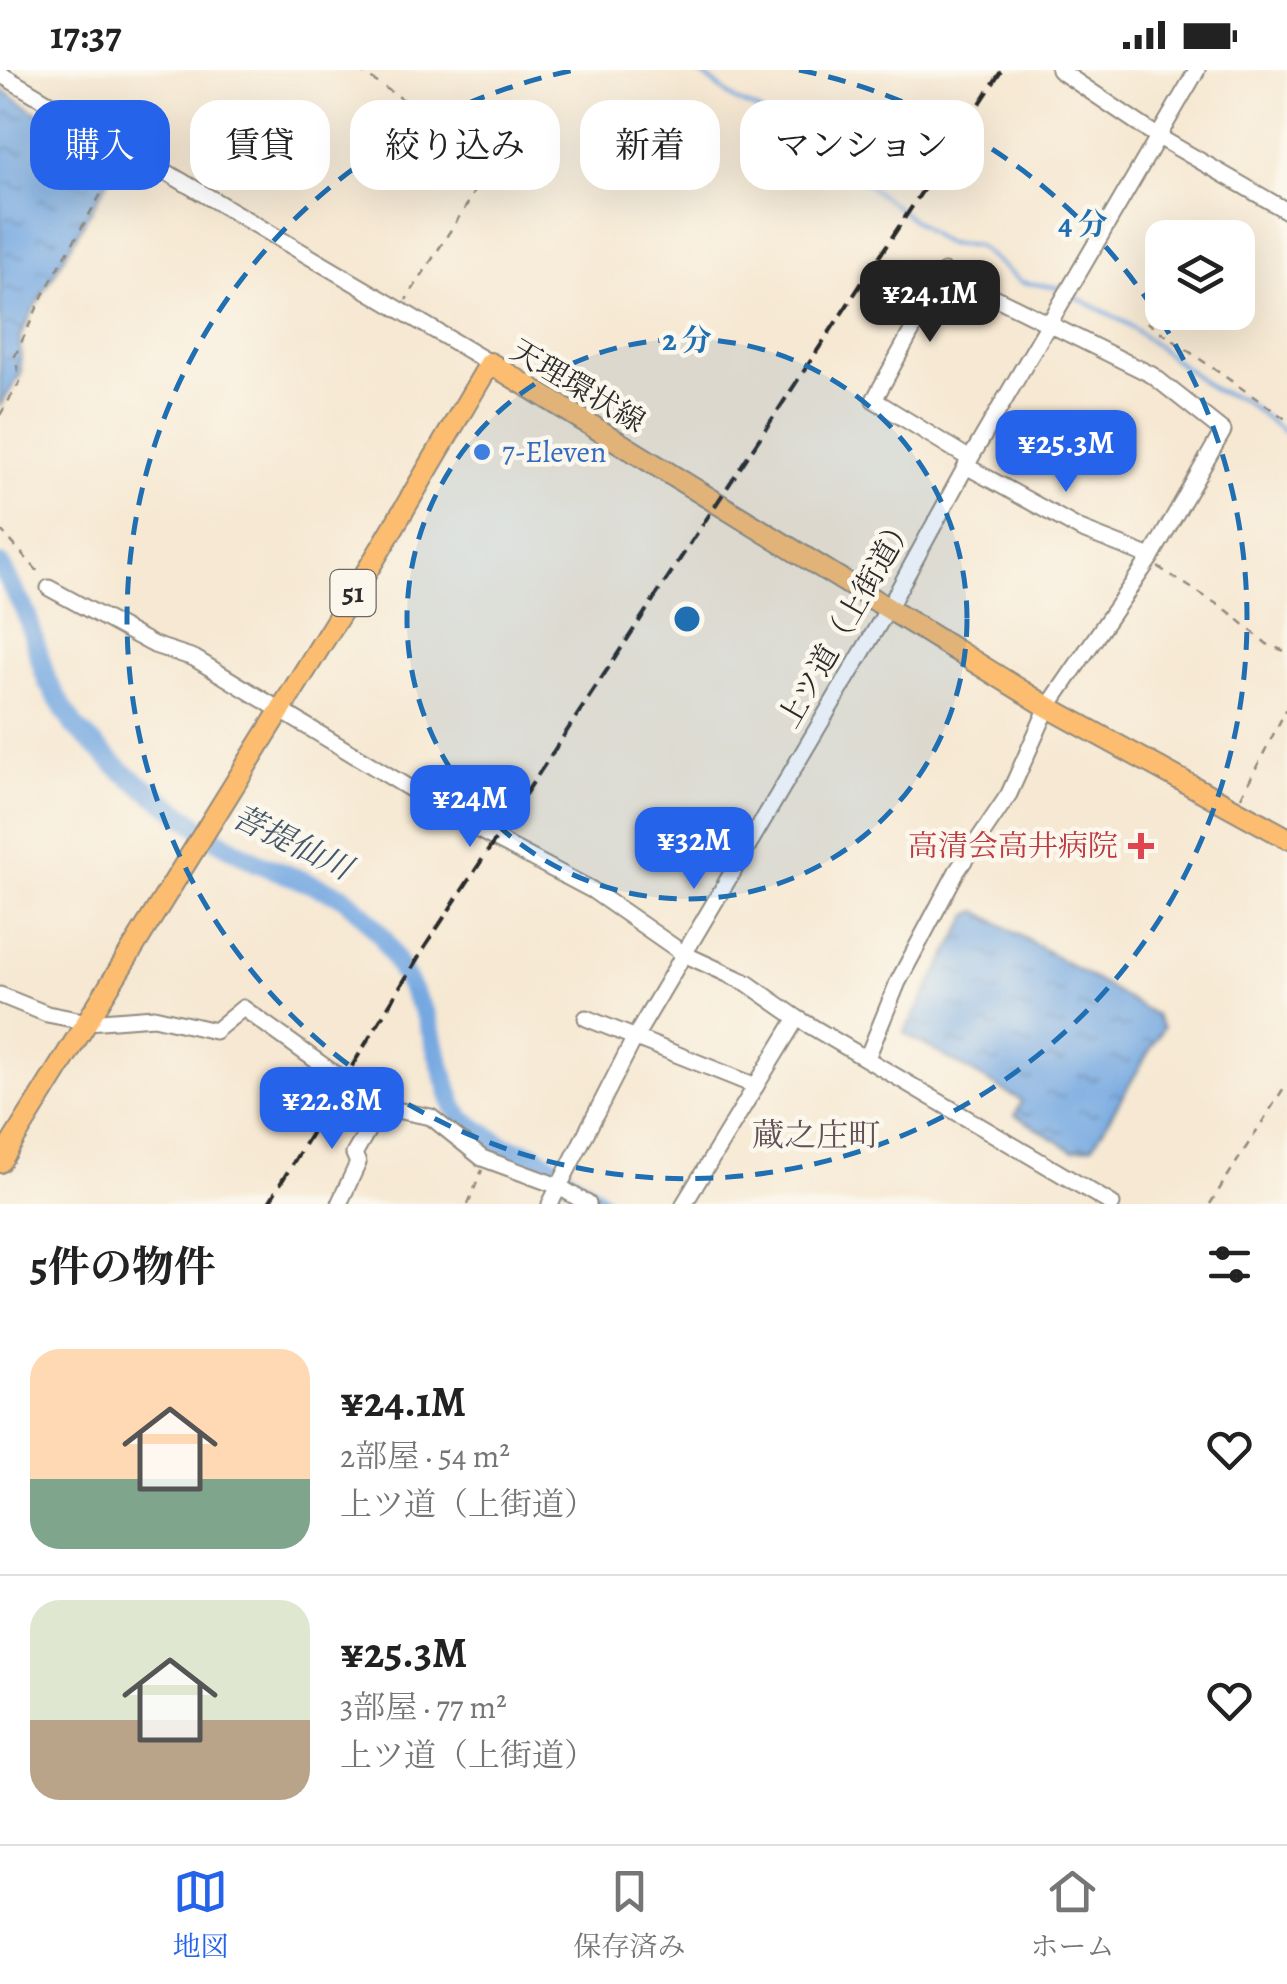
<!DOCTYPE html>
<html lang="ja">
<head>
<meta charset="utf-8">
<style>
  :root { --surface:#fff; --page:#f6f6f6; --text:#222; --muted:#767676; --line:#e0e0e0; --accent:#2563eb }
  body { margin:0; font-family:Alegreya,"Noto Serif JP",serif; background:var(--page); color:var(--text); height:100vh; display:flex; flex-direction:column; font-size:38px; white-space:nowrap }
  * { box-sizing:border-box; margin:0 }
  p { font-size:32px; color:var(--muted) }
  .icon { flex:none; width:55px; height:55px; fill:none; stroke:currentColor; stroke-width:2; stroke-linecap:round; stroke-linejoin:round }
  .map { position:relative; height:1134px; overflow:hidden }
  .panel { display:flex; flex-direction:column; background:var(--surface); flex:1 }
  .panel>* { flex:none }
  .hud { position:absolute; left:30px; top:30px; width:1228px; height:90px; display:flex; gap:20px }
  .fabs { position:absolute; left:1145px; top:150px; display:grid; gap:20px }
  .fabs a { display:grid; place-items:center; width:110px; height:110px; border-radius:20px; background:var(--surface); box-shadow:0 10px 40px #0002; font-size:50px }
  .price { position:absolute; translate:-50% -85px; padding:0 22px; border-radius:20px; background:var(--accent); color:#fff; font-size:32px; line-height:65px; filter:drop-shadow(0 2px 5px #0008) }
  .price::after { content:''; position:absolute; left:50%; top:60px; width:30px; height:22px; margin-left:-15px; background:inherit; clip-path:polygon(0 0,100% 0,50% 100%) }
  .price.current { background:#222; color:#fff }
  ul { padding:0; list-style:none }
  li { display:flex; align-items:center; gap:30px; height:250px; padding:0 30px }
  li+li { border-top:2px solid var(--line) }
  li span { display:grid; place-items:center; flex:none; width:280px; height:200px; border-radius:30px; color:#555 }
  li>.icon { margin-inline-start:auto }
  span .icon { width:120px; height:120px; fill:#fffc; stroke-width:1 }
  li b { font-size:42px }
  h2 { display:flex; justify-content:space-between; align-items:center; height:120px; padding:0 30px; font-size:42px }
  .pill { padding:0 35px; border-radius:30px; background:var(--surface); box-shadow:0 10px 40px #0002; font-size:35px; line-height:90px }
  .pill.current { background:var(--accent); color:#fff }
  .status { display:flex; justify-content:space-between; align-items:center; height:70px; padding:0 50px; background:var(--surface); direction:ltr }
  .status svg { height:28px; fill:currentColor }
  .tabs { display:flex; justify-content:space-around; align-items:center; height:140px; border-top:2px solid var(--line); background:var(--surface); font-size:28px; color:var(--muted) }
  .tabs a { display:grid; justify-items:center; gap:5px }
  .tabs .current { color:var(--accent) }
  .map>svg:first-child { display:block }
  .water { fill:url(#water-ripples); stroke:#506a86; stroke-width:2.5 }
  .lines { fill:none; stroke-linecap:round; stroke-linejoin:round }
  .stream { stroke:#75a8e1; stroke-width:4 }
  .river { stroke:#75a8e1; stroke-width:20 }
  .minor-casing { stroke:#908a7e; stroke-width:19 }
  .major-casing { stroke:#908a7e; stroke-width:24 }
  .path { stroke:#908a7e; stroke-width:2.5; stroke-dasharray:8 8; stroke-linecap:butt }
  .minor { stroke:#fff; stroke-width:15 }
  .major { stroke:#fcbd6f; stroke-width:20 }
  .rail { stroke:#2b2b2b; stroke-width:4; stroke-dasharray:15 8; stroke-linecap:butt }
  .ring { fill:none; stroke:#1f6fb2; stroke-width:5; stroke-dasharray:18 12 }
  .shop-dot { fill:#3f7fe0; stroke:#fbf7ec; stroke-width:4 }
  .health-dot { fill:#e0444e; stroke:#fbf7ec; stroke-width:4 }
  .labels { text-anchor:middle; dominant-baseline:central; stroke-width:9; stroke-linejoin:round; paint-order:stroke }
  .shield { fill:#fbf7ec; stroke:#696865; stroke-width:2.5 }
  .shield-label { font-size:28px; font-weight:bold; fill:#2b2b2b }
  .street-label { font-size:30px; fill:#2b2b2b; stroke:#fbf7ec }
  .shop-label { font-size:30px; fill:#366cbe; stroke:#fbf7ec; text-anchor:start }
  .health-label { font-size:30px; fill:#be3a42; stroke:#fbf7ec; text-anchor:end }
  .water-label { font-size:32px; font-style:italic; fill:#45576b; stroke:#fbf7ec }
  .neighbourhood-label { font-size:32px; fill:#625056; stroke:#fbf7ec }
  .centre { fill:#1f6fb2; stroke:#fbf7ec; stroke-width:5 }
  .ring-label { font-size:30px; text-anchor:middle; font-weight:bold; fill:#1f6fb2; stroke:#fbf7ec; stroke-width:9; stroke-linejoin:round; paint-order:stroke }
</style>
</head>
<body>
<div class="status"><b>17:37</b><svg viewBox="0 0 49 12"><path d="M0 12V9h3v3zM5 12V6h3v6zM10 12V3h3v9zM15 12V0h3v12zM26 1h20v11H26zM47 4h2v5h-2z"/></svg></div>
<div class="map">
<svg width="1287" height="1134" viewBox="0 0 1287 1134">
  <defs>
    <pattern id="water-ripples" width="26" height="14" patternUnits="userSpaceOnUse" patternTransform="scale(2.5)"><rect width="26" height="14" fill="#75a8e1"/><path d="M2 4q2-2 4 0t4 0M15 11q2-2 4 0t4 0" fill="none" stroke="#6089b7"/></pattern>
  </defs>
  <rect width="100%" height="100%" fill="#fbf7ec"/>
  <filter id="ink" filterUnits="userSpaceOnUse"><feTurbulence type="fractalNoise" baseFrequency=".01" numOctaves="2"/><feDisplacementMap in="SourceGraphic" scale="20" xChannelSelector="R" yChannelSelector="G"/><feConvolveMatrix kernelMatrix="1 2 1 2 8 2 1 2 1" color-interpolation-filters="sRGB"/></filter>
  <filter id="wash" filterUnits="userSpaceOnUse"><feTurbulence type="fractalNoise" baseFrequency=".0048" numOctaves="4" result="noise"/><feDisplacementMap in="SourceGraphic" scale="40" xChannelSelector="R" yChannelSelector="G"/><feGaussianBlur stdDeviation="2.25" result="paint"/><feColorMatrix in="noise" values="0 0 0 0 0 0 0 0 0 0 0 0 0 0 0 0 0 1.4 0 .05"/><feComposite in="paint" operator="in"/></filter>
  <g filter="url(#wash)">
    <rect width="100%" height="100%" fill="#f6e8d2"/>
    <g class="water">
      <polygon points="0,18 116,97 32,242 20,267 21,304 0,336"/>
      <polygon points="978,841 1155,945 1163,958 1093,1076 1073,1081 1015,1045 1022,1031 904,963 969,845"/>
    </g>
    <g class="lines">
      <g class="stream">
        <polyline points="697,0 736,31 758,40 776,59 813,71 835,99 857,107 938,169 948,174 977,176 1021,212 1062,218"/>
        <polyline points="1070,224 1126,253 1214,320 1241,329 1287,364"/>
      </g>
      <polyline class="river" points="0,495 26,543 47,611 75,657 123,702 217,770 258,793 342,826 363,844 384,869 426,946 454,1037 463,1050 503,1076 535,1085 602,1134"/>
    </g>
  </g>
  <g filter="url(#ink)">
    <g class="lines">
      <defs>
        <g id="minor">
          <polyline points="1059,0 1157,66 1287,141"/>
          <polyline points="0,4 490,293"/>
          <polyline points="966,396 1080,459 1151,487"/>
          <polyline points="49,518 154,575 194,588 475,758 592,820 684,884 747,913 797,948 1112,1134"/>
          <polyline points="0,925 47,944 88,952 154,947 215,961 243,938 381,1037 431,1047 482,1088 558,1116 588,1134"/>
          <polyline points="586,948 756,1016"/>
          <polyline points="867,988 898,912 957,801 1009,724 1048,637 1151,487 1223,361 1152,305 944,202 874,330 970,389"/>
          <polyline points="339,1134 358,1093 354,1084 381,1037"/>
          <polyline points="550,1134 635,967 889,537 970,389 1197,0"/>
          <polyline points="684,1134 797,948"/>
        </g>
        <polyline id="major" points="0,1092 380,480 490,293 1048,637 1287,768"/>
      </defs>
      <use href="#minor" class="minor-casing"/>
      <use href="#major" class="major-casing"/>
      <g class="path">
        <polyline points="358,0 489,86 470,130 406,230"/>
        <polyline points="1147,252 1287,350"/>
        <polyline points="0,345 20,312 15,286 43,225 121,89"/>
        <polyline points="0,459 42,506"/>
        <polyline points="1158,497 1228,541 1267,574 1287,582"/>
        <polyline points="1241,727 1287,638"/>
        <polyline points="468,1134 482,1100"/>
        <polyline points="1210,1134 1287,1013"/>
      </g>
      <use href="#minor" class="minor"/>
      <use href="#major" class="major"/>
      <polyline class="rail" points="268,1134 424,878 1002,0"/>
    </g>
  </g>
  <circle cx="687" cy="549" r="280" fill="#1f6fb2" fill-opacity=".12"/>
  <g class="ring">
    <circle cx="687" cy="549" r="280"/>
    <path d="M799 0A560 560 0 1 1 575 0"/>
  </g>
  <circle class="shop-dot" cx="482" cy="382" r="10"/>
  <path class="health-dot" d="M1136 761h10v10h10v10h-10v10h-10v-10h-10v-10h10z"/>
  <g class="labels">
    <rect class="shield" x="330.5" y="500" width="45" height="46" rx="8"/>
    <g class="shield-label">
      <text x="353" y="523">51</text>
    </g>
    <g class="street-label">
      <text transform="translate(578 316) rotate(31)">天理環状線</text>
      <text transform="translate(846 551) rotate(-60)">上ツ道（上街道）</text>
    </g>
    <g class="shop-label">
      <text x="502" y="382">7-Eleven</text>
    </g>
    <g class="health-label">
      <text x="1118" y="776">高清会高井病院</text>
    </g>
    <g class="water-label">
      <text transform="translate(292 772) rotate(26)">菩提仙川</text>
    </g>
    <g class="neighbourhood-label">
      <text x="816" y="1065">蔵之庄町</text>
    </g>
  </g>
  <circle cx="687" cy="549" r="15" class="centre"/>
  <g class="ring-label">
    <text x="1083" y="164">4 分</text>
    <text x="687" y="280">2 分</text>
  </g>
</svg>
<div class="fabs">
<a><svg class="icon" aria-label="layers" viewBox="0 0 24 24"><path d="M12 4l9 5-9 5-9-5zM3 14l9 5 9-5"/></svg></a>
</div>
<b class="price current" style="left:930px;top:275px">¥24.1M</b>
<b class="price" style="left:1066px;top:425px">¥25.3M</b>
<b class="price" style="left:470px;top:780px">¥24M</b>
<b class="price" style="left:694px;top:822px">¥32M</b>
<b class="price" style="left:332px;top:1082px">¥22.8M</b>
<div class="hud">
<a class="pill current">購入</a>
<a class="pill">賃貸</a>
<a class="pill">絞り込み</a>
<a class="pill">新着</a>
<a class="pill">マンション</a>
</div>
</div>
<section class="panel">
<h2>5件の物件<svg class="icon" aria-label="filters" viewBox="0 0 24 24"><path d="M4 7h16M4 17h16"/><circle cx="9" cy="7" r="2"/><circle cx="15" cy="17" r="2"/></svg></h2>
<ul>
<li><span style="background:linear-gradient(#ffd9b3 65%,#7fa58c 0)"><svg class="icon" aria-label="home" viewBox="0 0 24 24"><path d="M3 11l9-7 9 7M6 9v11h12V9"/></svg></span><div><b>¥24.1M</b><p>2部屋 · 54 m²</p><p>上ツ道（上街道）</p></div><svg class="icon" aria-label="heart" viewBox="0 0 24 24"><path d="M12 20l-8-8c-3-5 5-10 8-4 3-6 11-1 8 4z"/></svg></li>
<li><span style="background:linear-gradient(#dfe7d0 60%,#b9a48a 0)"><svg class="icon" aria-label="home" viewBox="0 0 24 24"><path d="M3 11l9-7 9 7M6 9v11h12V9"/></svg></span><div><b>¥25.3M</b><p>3部屋 · 77 m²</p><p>上ツ道（上街道）</p></div><svg class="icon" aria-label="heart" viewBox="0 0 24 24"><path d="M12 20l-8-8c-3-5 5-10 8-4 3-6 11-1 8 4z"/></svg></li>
</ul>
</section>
<nav class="tabs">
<a class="current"><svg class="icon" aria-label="map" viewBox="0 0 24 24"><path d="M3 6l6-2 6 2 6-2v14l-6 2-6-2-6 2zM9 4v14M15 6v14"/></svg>地図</a>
<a><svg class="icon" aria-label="saved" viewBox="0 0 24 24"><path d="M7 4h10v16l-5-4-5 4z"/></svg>保存済み</a>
<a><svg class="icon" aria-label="home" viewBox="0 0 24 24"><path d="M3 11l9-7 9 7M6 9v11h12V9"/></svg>ホーム</a>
</nav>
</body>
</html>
